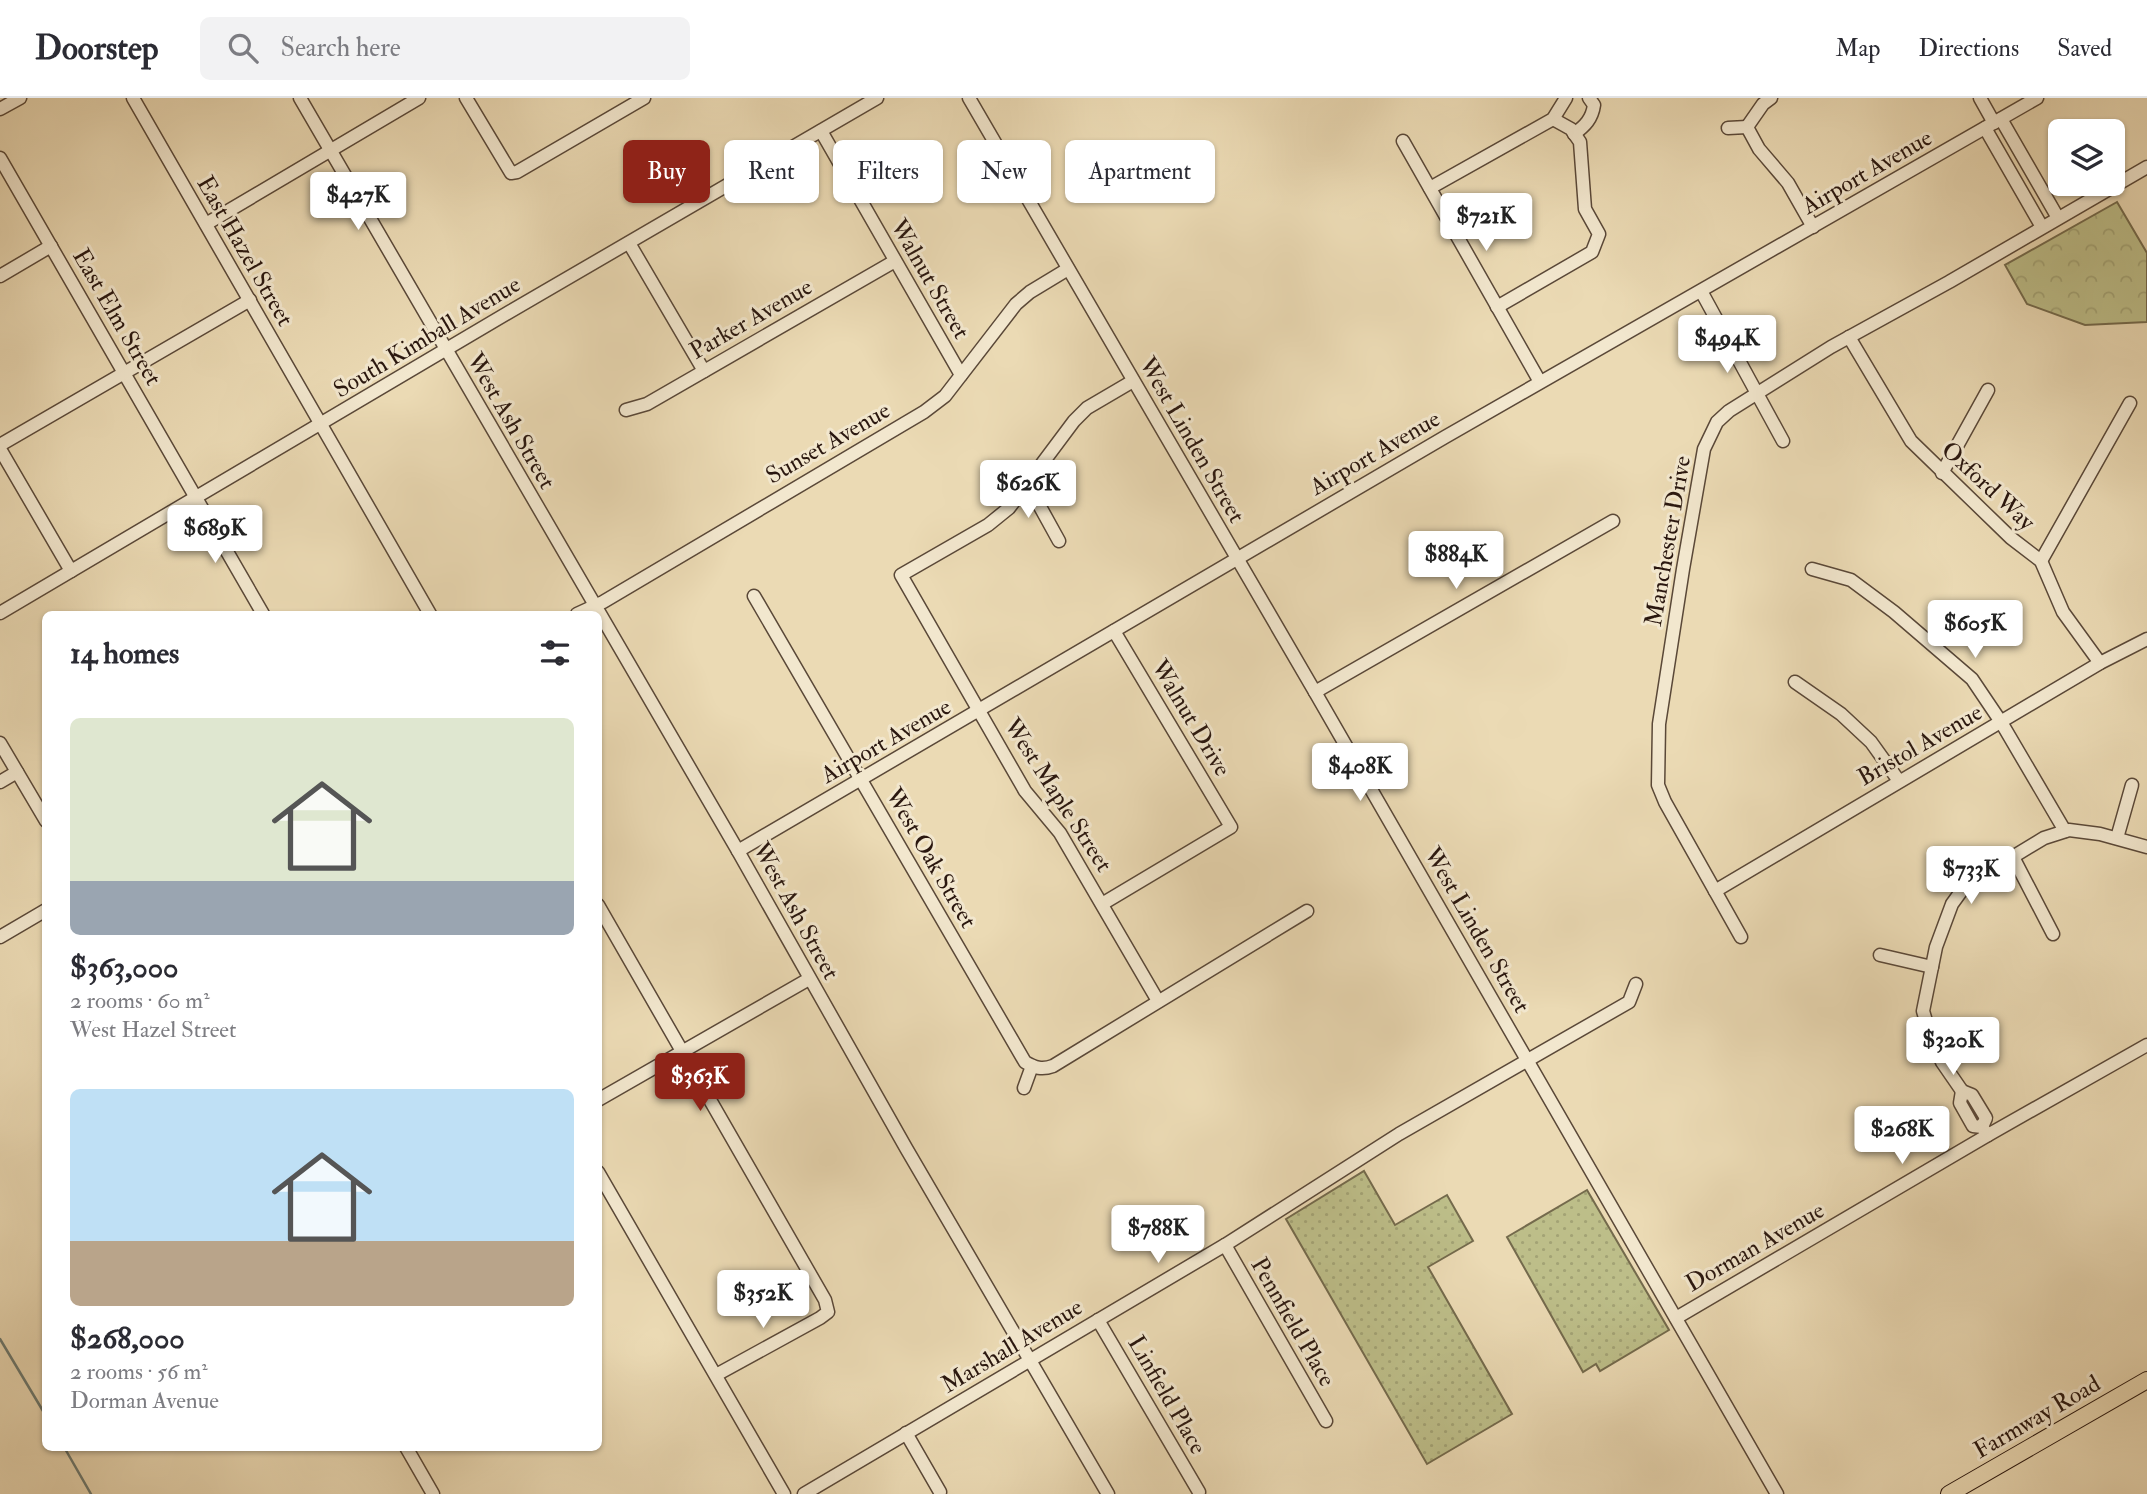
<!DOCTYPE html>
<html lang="en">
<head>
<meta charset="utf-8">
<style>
  :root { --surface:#fff; --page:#f2f2f3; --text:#2b2b33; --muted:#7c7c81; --line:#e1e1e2; --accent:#8f2418 }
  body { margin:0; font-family:"IM FELL Double Pica",serif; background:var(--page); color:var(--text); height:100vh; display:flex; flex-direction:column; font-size:26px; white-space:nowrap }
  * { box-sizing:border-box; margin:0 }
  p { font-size:23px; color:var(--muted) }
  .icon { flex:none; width:38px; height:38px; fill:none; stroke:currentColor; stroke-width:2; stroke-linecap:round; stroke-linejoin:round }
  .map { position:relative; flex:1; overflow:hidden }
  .sheet { position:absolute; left:42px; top:513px; width:560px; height:840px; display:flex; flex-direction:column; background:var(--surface); border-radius:10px; box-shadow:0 2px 5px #0004 }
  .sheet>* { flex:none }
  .hud { position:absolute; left:623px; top:42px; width:665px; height:63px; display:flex; gap:14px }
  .controls { position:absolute; left:2048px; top:21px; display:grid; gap:14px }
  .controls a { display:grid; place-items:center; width:77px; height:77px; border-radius:10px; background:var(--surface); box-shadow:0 2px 5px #0004; font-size:35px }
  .price { position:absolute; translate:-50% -60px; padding:0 16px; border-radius:7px; background:#fff; color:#222; font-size:23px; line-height:46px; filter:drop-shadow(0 2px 4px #0008) }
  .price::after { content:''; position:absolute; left:50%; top:42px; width:21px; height:16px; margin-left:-10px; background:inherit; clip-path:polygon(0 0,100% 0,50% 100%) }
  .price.current { background:var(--accent); color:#fff }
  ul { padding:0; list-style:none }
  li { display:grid; align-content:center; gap:14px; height:371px; padding:0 28px }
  li span { display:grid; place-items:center; height:217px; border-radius:10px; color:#555 }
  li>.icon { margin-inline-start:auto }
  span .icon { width:126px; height:126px; fill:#fffc; stroke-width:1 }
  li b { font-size:30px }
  h2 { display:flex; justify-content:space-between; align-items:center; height:84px; padding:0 28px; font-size:30px }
  .chip { padding:0 24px; border-radius:10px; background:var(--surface); box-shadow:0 2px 5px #0004; font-size:24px; line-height:63px }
  .chip.current { background:var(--accent); color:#fff }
  header { display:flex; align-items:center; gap:42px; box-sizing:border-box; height:98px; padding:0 35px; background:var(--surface); border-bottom:2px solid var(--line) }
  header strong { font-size:33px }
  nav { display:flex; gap:38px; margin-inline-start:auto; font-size:24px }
  .search { width:490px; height:63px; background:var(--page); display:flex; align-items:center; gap:18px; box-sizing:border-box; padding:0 24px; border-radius:10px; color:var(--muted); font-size:26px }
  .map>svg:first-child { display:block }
  .grass { fill:url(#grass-dots); stroke:#746a4c; stroke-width:2 }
  .forest { fill:url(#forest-crowns); stroke:#746a4c; stroke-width:2 }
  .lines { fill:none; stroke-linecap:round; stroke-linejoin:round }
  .stream { stroke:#6c7970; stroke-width:2.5 }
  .minor-casing { stroke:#5a4838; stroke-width:15 }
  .major-casing { stroke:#2a170f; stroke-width:18 }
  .minor { stroke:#f2e7ce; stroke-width:12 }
  .major { stroke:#ebdab4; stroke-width:16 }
  .labels { text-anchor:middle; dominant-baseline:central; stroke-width:6; stroke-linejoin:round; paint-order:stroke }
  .street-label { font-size:24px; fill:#2a170f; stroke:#f2e7ce }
</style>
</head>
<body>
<header>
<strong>Doorstep</strong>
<div class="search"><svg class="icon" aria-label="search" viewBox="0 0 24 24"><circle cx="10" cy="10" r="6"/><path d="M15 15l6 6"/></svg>Search here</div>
<nav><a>Map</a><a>Directions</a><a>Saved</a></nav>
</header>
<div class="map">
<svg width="2147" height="1396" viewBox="0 0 2147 1396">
  <defs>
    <pattern id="grass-dots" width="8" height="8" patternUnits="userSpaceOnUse" patternTransform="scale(1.75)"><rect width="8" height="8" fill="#bdbe89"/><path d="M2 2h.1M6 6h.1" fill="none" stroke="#a3a375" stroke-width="1.8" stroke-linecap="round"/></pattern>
    <pattern id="forest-crowns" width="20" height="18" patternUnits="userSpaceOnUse" patternTransform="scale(1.75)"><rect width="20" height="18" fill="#bdbe89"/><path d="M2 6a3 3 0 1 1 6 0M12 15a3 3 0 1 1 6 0" fill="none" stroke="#a3a375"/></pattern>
  </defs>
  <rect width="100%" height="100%" fill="#ebdab4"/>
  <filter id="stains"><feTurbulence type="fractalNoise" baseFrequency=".00286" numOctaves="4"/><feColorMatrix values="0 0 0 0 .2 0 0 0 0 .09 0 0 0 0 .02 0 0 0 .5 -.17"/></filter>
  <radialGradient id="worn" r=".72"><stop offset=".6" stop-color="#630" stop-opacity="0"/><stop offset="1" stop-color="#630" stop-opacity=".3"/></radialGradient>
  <g class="grass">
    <polygon points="1364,1073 1395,1127 1447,1097 1473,1143 1428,1169 1512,1316 1427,1366 1286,1121"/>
    <polygon points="1587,1092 1669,1232 1600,1273 1596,1266 1583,1274 1507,1139"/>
  </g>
  <polygon class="forest" points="2117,104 2147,155 2147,224 2085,227 2027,206 2005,167"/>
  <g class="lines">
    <g class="stream">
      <polyline points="0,1241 46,1318"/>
      <polyline points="64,1349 91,1396"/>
    </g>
    <defs>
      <g id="minor">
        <polyline points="133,0 430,516"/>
        <polyline points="300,0 738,753 906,1050 1108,1396"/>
        <polyline points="466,0 511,75 517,74 644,0"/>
        <polyline points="969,0 1315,594 1777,1396"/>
        <polyline points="1771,0 1763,6 1747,29 1759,51 1788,85 1813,129"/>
        <polyline points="1980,0 1994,25"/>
        <polyline points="0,11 20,0"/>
        <polyline points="2001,21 2058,120"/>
        <polyline points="1728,30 1747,29"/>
        <polyline points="1985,30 2042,129"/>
        <polyline points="821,33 961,277"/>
        <path d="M1574,36C1585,28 1592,21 1594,7L1589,0"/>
        <polyline points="1403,43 1540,284"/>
        <polyline points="0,60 263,516"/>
        <polyline points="1430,90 1553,21 1566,0"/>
        <polyline points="206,126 419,0"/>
        <polyline points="629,145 704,273"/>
        <polyline points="0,178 51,148"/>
        <polyline points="1701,193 1783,343"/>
        <polyline points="1497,209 1592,154 1599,136 1585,111 1580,44 1571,31 1553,21"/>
        <polyline points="1849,239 1911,343 2011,440 2041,463 2063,514 2100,565"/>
        <polyline points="1133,283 1087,310 1074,323 1009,410 988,427 901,477 1025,693 1060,735 1158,903"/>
        <polyline points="626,312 647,306 895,163"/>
        <polyline points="0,347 250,202"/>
        <polyline points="0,351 71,473"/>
        <polyline points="1942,375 1988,292"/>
        <polyline points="1027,385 1059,443"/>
        <polyline points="2041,463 2130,305"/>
        <polyline points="1812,471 1851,482 1894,514 1972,581 2001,624 2065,733"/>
        <path d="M754,498L1025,964C1035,970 1042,972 1053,968L1307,813"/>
        <polyline points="0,515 511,213 877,0"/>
        <polyline points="577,516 603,504 924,314 945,298 1016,206 1030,194 1068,171"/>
        <polyline points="1795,584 1841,616 1871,644 1899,683"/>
        <polyline points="1315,594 1613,423"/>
        <polyline points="0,645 46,723"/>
        <polyline points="0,684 17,674"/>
        <polyline points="2117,740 2132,687"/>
        <polyline points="738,753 1445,339 2037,0"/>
        <polyline points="2013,759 2053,836"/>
        <polyline points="1715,793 2100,565 2147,541"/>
        <polyline points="1102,806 1231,729 1114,533"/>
        <polyline points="598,807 825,1202 828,1214 820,1220 716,1277"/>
        <polyline points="0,839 46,812"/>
        <polyline points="1741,839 1665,704 1658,687 1659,626 1683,471 1704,351 1717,324 1729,313 1831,249 1949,184 2147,69"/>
        <polyline points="1880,857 1932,869"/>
        <polyline points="1024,990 1032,968"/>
        <polyline points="1962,993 1942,964 1929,933 1923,913 1936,849 1952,806 1965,788 2044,740 2069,732 2100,736 2147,749"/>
        <polyline points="598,1002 809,881"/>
        <polyline points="1982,1029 1973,1028 1960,1005 1962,993 1972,997 1986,1020 1982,1029 1988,1037"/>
        <polyline points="598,1074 784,1396"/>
        <polyline points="1225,1147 1326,1323"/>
        <polyline points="1676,1220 1988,1037 2147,947"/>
        <polyline points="1098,1222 1199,1394"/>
        <polyline points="906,1335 940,1394"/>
        <polyline points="406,1349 433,1396"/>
        <polyline points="804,1396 1225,1147 1399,1036 1629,904 1636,886"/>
      </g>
      <polyline id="major" points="1949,1396 2147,1282"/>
    </defs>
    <use href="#minor" class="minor-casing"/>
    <use href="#major" class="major-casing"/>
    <use href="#minor" class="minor"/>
    <use href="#major" class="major"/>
  </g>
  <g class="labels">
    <g class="street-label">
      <text transform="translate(1867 74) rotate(-30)">Airport Avenue</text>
      <text transform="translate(245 153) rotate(60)">East Hazel Street</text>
      <text transform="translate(930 181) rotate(60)">Walnut Street</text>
      <text transform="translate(117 219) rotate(60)">East Elm Street</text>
      <text transform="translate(751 221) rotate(-30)">Parker Avenue</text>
      <text transform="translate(427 239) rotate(-31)">South Kimball Avenue</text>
      <text transform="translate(511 323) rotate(60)">West Ash Street</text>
      <text transform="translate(1192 342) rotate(60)">West Linden Street</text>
      <text transform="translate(828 345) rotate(-30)">Sunset Avenue</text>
      <text transform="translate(1375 355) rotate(-30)">Airport Avenue</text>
      <text transform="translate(1988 388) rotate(43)">Oxford Way</text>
      <text transform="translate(1668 443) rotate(-80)">Manchester Drive</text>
      <text transform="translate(1191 620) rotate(59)">Walnut Drive</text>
      <text transform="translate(886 643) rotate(-30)">Airport Avenue</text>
      <text transform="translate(1920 647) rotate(-30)">Bristol Avenue</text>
      <text transform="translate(1058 697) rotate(57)">West Maple Street</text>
      <text transform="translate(931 760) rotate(60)">West Oak Street</text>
      <text transform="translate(796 813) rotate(61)">West Ash Street</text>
      <text transform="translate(1477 832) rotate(60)">West Linden Street</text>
      <text transform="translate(1755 1149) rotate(-30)">Dorman Avenue</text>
      <text transform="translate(1293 1224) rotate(60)">Pennfield Place</text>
      <text transform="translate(1012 1248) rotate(-31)">Marshall Avenue</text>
      <text transform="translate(1167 1297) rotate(60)">Linfield Place</text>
      <text transform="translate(2037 1319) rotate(-30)">Farmway Road</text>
    </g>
  </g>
  <rect width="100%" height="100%" filter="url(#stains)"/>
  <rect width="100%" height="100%" fill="url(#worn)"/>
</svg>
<div class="controls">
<a><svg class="icon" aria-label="layers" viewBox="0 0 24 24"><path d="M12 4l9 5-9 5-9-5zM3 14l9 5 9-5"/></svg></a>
</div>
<b class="price" style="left:358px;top:134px">$427K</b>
<b class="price" style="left:1486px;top:155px">$721K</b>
<b class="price" style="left:1727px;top:277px">$494K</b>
<b class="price" style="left:1028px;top:422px">$626K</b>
<b class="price" style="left:215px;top:467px">$689K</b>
<b class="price" style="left:1456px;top:493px">$884K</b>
<b class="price" style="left:1975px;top:562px">$605K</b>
<b class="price" style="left:1360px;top:705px">$408K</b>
<b class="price" style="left:1971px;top:808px">$733K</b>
<b class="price" style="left:1953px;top:979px">$320K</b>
<b class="price current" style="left:700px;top:1015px">$363K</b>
<b class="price" style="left:1902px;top:1068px">$268K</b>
<b class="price" style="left:1158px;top:1167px">$788K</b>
<b class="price" style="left:763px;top:1232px">$352K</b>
<div class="hud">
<a class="chip current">Buy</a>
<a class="chip">Rent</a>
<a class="chip">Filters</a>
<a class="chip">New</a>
<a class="chip">Apartment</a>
</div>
<section class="sheet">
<h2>14 homes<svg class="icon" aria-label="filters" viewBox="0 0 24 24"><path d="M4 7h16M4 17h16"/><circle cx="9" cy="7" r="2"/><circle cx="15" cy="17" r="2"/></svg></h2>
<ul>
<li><span style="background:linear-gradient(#dfe7d0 75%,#9aa5b1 0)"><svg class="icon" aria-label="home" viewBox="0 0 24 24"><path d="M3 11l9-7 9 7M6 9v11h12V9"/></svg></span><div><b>$363,000</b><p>2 rooms · 60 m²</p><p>West Hazel Street</p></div></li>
<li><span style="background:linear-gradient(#bfe0f5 70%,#b9a48a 0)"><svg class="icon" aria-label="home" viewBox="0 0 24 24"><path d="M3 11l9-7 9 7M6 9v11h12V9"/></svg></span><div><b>$268,000</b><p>2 rooms · 56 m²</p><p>Dorman Avenue</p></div></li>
</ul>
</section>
</div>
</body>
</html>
